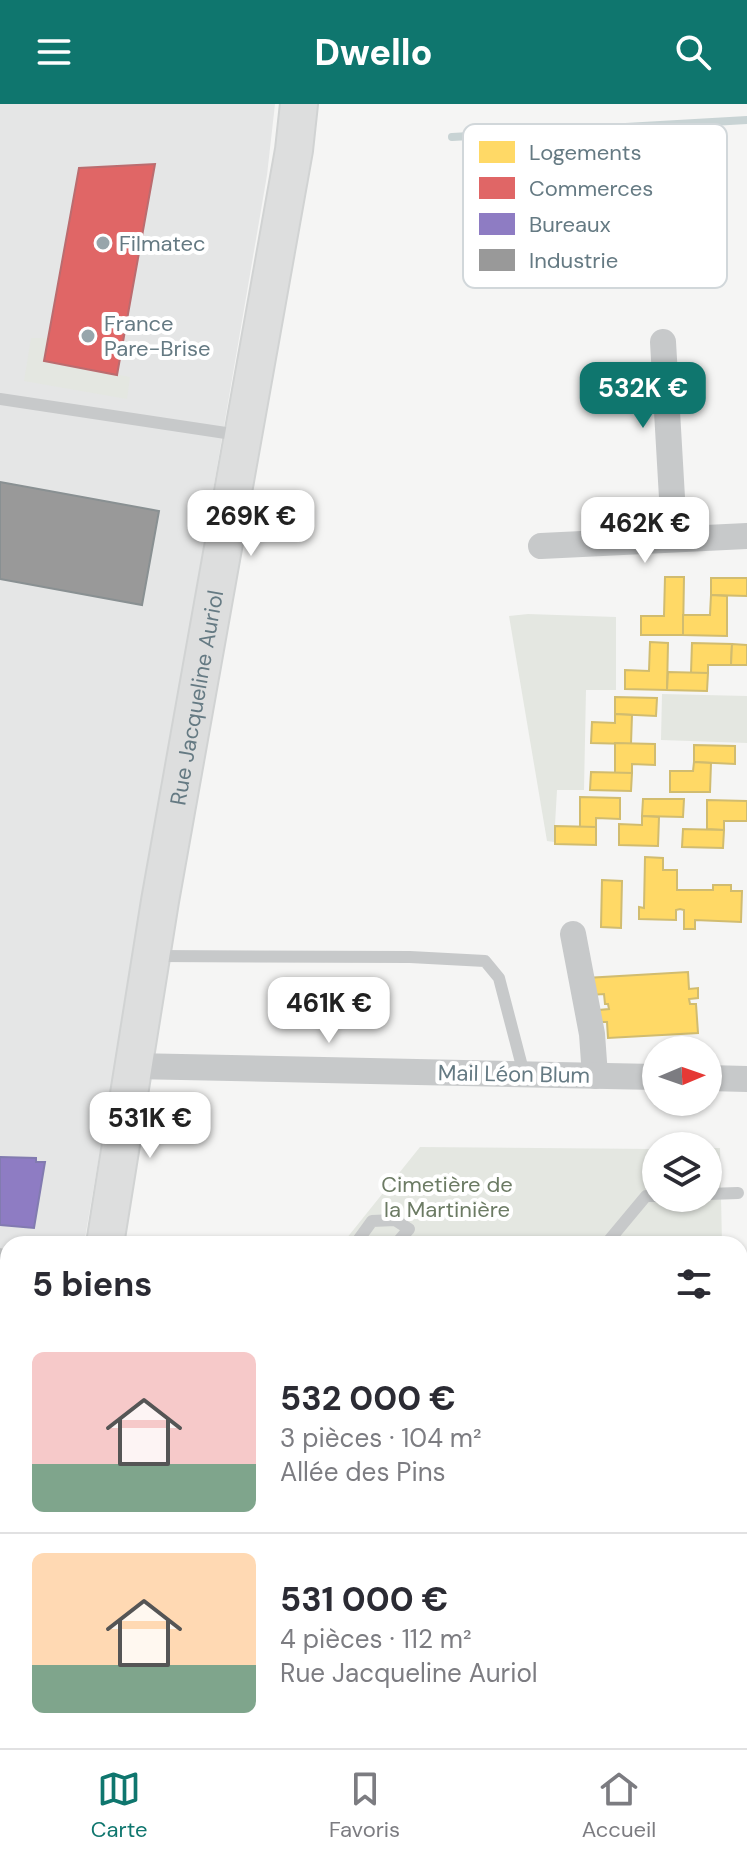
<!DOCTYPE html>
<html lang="fr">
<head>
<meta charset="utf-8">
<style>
  :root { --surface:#fff; --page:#f2f2f3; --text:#2b2b33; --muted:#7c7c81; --line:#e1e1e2; --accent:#0f766e }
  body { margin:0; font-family:"DM Sans",sans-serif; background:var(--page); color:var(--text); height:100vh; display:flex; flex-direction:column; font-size:30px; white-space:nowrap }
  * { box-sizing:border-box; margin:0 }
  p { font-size:26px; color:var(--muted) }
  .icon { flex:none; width:44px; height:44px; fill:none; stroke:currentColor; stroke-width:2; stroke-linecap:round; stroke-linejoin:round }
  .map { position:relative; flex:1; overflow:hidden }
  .panel { position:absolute; left:0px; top:1132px; width:748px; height:512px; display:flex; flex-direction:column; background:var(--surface); border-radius:24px 24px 0 0; box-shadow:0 2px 6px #0004 }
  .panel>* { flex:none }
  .needle { width:52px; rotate:88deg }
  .controls { position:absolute; left:642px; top:932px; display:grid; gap:16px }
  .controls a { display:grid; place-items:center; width:80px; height:80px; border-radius:50%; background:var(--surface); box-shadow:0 2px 6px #0004; font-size:40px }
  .price { position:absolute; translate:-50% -68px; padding:0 18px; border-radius:16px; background:#fff; color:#222; font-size:26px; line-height:52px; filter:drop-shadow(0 2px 4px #0008) }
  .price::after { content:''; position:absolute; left:50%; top:48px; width:24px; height:18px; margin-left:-12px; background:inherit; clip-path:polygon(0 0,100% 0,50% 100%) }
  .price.current { background:var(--accent); color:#fff }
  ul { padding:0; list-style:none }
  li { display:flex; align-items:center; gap:24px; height:200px; padding:0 32px }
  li+li { border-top:2px solid var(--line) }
  li span { display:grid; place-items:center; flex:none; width:224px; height:160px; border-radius:12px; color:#555 }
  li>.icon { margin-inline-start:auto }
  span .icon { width:96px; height:96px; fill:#fffc; stroke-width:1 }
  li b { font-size:34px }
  h2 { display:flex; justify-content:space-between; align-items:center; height:96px; padding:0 32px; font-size:34px }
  header { display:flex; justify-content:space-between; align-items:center; height:104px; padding:0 32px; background:var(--accent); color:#fff; font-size:36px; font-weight:800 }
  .tabs { display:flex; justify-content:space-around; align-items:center; height:112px; border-top:2px solid var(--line); background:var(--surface); font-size:22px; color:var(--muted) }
  .tabs a { display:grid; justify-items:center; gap:4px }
  .tabs .current { color:var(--accent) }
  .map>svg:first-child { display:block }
  .built { fill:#e5e6e6 }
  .green { fill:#e4e7e1 }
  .homes { fill:#ffd966; stroke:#d1bc6f; stroke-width:2 }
  .shops { fill:#e06666; stroke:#bb6c6f; stroke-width:2 }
  .offices { fill:#8e7cc3; stroke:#827bb0; stroke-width:2 }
  .industry { fill:#999; stroke:#899092; stroke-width:2 }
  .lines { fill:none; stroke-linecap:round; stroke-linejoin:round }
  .stream { stroke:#c8d3d4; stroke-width:8 }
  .secondary-casing { stroke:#d1d3d3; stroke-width:40 }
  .lane { stroke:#c7c9ca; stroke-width:12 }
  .street { stroke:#c7c9ca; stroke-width:26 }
  .secondary { stroke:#dddede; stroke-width:36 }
  .poi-dot { fill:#97a5ab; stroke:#fff; stroke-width:3 }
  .labels { text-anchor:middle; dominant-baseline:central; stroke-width:8; stroke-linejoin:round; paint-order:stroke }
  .poi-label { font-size:22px; fill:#657a83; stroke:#fff; text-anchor:start }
  .street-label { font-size:22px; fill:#657a83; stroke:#fff }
  .park-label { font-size:22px; fill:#6c7b64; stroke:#fff }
  .key { fill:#fff; stroke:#d1d7da; stroke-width:2 }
  .key-label { font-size:22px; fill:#657a83 }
</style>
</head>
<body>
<header><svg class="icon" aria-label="menu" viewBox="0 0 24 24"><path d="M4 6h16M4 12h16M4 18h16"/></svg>Dwello<svg class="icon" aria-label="search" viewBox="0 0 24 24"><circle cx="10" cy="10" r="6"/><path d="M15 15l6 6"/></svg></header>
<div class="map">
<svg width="747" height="1644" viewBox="0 0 747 1644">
  <rect width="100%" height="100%" fill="#f5f5f4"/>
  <polygon class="built" points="0,0 275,0 267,71 84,1140 8,1140 8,1399 0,1393"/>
  <g class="green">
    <polygon points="31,234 48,234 44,257 130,273 127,295 24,277"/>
    <polygon points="528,510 616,513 616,586 586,586 584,686 557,686 554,738 547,737 509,512"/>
    <polygon points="662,590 747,592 747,639 661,636"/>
    <polygon points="420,1043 656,1045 656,1094 708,1094 708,1044 720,1044 722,1140 342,1140"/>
  </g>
  <g class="homes">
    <polygon points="665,473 684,473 683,531 641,531 641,512 664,512"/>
    <polygon points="711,474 747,474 747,492 711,491"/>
    <polygon points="711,491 727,492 727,532 683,531 683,511 710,511"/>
    <polygon points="650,538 668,539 667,586 625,585 625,566 649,567"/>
    <polygon points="692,539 732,540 731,561 708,561 708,569 691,569"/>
    <polygon points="732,540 747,541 747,561 731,561"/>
    <polygon points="668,568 708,569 707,587 667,586"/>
    <polygon points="615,593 657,594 656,612 615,610"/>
    <polygon points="615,610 632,611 631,640 591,639 592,618 615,619"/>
    <polygon points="615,639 655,640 655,661 632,660 632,669 615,669"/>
    <polygon points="694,641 735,642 735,660 694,658"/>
    <polygon points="694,658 711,659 710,688 670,688 670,667 693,667"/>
    <polygon points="591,668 632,669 631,687 590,686"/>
    <polygon points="580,693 620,694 620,715 596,714 596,723 580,723"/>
    <polygon points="643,695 684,695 683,713 642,712"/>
    <polygon points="707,696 747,697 747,717 724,717 724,726 707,725"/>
    <polygon points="642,712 659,713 658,742 619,741 619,720 642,721"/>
    <polygon points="555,722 596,723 596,741 555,740"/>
    <polygon points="683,725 724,726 723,744 682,743"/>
    <polygon points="645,753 663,754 663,766 677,766 677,786 713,786 713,781 731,781 731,787 742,787 741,818 695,816 695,825 684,825 684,806 680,805 676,806 676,816 639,815 639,803 644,804"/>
    <polygon points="602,776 622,777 621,824 601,823"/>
    <polygon points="688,868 689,885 698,884 698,894 689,895 690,900 696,900 698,929 608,934 607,918 600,918 599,906 609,905 608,900 605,900 604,890 591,891 586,874"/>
    <rect x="740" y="1418" width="7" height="31"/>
    <polygon points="275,1636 318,1636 312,1644 285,1644"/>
    <polygon points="318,1636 325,1636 336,1644 312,1644"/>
  </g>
  <polygon class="shops" points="155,60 117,271 44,257 79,64"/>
  <polygon class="offices" points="0,1053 36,1054 36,1058 45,1058 34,1124 0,1121"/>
  <polygon class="industry" points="0,378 159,407 142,501 0,475"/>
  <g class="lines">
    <polyline class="stream" points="452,33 747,16"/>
    <defs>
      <g id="secondary">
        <path id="s1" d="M105,1140L160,797L294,46L299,0"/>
        <polyline points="0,1571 8,1554"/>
      </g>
    </defs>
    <use href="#secondary" class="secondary-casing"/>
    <g class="lane">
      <polyline points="0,295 239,331"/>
      <polyline points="154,852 410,853 485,857 499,874 524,970"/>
      <polyline points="708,1090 738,1089"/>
      <polyline points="359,1140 359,1135 372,1117 395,1116 409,1125 396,1140"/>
      <polyline points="606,1140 646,1092 656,1092"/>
      <polyline points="0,1150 8,1153"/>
    </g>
    <g class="street">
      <polyline points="662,435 673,411 663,238"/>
      <polyline points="541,442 747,432"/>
      <polyline points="573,830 592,930 595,972"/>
      <polyline points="132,962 656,973"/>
      <polyline points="708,974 747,975"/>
      <polyline points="364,1636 374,1644"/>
    </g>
    <use href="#secondary" class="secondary"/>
  </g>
  <g class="poi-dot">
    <circle cx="103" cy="139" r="8"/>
    <circle cx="88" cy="232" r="8"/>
  </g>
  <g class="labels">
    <g class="poi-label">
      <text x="119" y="139">Filmatec</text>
      <text x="104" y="219">France<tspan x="104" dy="25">Pare-Brise</tspan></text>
    </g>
    <g class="street-label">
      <text stroke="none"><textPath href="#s1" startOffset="554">Rue Jacqueline Auriol</textPath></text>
      <text transform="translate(514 970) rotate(1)">Mail Léon Blum</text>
    </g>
    <g class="park-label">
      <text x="447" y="1080">Cimetière de<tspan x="447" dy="25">la Martinière</tspan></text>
    </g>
  </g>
  <rect x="463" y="20" width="264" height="164" rx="12" class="key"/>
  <rect x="479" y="37" width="36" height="22" fill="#ffd966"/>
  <rect x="479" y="73" width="36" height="22" fill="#e06666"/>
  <rect x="479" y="109" width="36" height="22" fill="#8e7cc3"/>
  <rect x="479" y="145" width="36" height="22" fill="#999"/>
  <g class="key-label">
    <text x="529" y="56">Logements</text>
    <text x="529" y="92">Commerces</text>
    <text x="529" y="128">Bureaux</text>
    <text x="529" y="164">Industrie</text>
  </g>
</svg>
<div class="controls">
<a><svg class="needle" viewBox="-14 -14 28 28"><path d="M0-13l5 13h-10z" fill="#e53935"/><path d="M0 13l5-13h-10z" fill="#7c7c81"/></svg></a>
<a><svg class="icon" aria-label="layers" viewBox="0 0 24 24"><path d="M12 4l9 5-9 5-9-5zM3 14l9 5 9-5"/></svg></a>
</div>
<b class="price current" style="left:643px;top:326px">532K €</b>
<b class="price" style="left:251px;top:454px">269K €</b>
<b class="price" style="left:645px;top:461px">462K €</b>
<b class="price" style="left:329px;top:941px">461K €</b>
<b class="price" style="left:150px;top:1056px">531K €</b>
<section class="panel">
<h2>5 biens<svg class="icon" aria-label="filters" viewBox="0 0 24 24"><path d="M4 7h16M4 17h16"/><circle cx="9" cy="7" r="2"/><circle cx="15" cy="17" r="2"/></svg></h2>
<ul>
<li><span style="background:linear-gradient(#f6c9c9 70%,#7fa58c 0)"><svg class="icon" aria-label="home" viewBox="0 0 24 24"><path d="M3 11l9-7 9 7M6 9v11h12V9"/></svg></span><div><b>532 000 €</b><p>3 pièces · 104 m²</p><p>Allée des Pins</p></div></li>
<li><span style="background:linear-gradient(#ffd9b3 70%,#7fa58c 0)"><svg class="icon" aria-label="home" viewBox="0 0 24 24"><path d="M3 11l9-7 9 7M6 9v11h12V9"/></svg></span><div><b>531 000 €</b><p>4 pièces · 112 m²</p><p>Rue Jacqueline Auriol</p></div></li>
</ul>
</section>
</div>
<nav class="tabs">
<a class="current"><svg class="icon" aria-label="map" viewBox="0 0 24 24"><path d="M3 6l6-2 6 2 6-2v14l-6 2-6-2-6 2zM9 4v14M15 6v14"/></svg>Carte</a>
<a><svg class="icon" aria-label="saved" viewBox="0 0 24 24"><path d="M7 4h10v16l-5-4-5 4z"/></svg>Favoris</a>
<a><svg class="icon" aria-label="home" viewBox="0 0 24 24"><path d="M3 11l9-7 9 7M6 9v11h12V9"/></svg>Accueil</a>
</nav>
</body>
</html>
